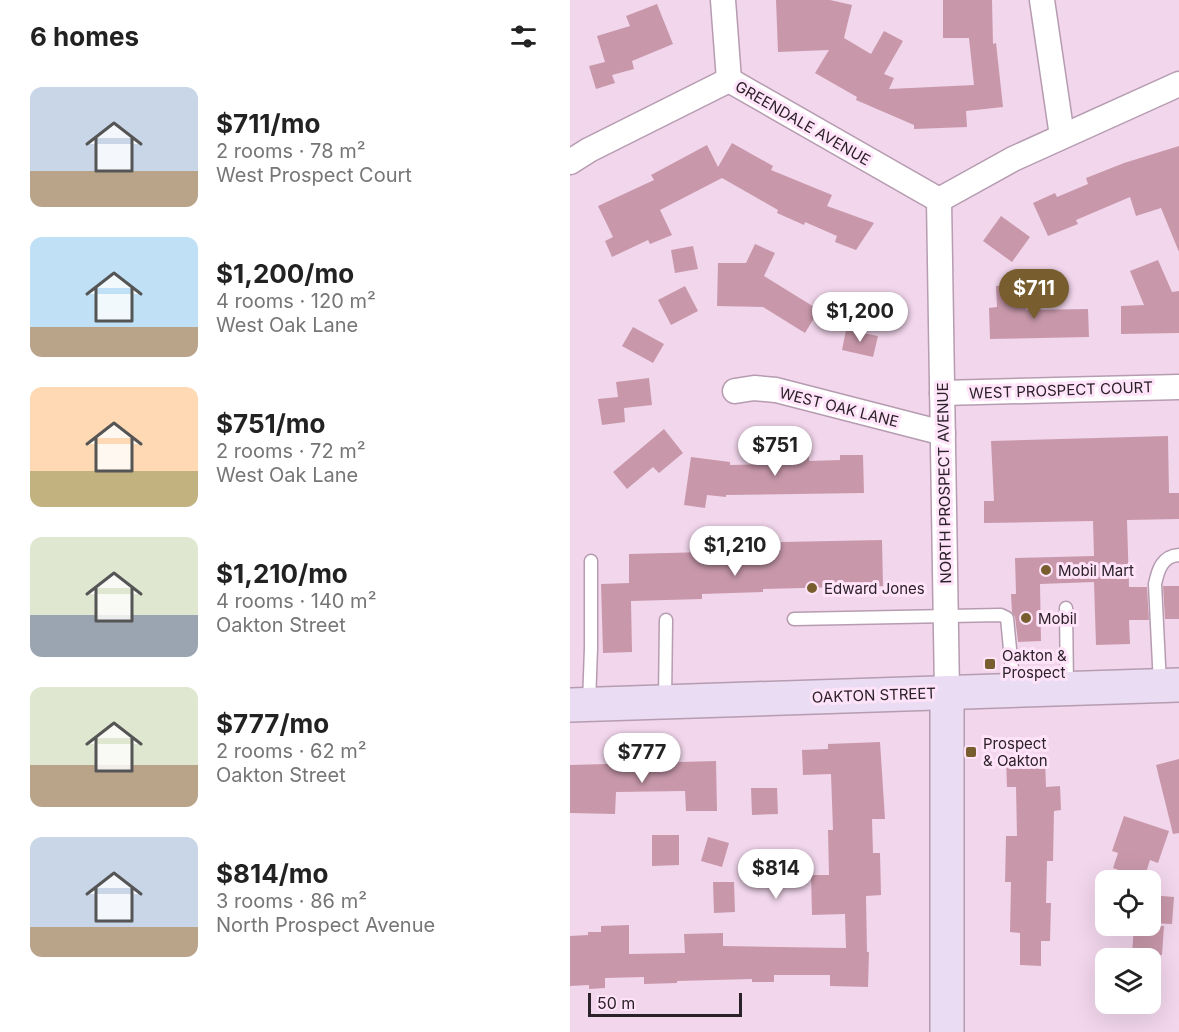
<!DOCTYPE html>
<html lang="en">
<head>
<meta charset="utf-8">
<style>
  :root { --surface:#fff; --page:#f2f2f2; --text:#222; --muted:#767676; --accent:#785e2f }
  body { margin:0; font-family:Inter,sans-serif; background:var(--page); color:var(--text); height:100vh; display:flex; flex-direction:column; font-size:22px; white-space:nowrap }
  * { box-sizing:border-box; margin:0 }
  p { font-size:20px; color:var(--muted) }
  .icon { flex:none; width:33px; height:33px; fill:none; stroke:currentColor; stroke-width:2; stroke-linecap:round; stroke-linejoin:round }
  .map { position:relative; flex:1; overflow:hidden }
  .drawer { display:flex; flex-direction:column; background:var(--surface); width:570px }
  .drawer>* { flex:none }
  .controls { position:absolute; left:525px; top:870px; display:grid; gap:12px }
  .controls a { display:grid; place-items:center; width:66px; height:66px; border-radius:12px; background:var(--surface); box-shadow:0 6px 24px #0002; font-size:30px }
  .scale { position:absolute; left:18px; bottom:15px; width:154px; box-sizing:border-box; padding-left:6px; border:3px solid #2b2129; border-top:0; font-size:16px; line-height:21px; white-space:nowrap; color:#2b2129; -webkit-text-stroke:4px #ffe3f9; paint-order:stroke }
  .price { position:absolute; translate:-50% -51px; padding:0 14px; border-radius:21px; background:#fff; color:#222; font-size:20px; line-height:39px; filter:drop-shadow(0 2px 3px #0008) }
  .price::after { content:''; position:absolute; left:50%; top:36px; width:18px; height:14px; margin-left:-9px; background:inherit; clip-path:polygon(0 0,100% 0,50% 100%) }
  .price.active { background:var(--accent); color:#fff }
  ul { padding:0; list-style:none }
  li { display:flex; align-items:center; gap:18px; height:150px; padding:0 30px }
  li span { display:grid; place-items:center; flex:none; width:168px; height:120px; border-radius:12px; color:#555 }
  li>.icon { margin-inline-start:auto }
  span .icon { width:72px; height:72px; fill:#fffc; stroke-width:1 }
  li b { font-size:26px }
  h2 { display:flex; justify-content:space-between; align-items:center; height:72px; padding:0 30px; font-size:26px }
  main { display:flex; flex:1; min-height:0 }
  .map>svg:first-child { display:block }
  .building { fill:#c898aa }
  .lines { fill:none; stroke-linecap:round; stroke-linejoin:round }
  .lane-casing { stroke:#b69cb0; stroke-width:15 }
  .street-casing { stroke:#b69cb0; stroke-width:27 }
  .secondary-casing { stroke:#b69cb0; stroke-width:36 }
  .lane { stroke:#fff; stroke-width:12 }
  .street { stroke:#fff; stroke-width:24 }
  .secondary { stroke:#eadcf2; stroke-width:33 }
  .poi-dot { fill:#785e2f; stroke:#ffe3f9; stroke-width:2 }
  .labels { text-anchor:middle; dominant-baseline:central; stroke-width:6; stroke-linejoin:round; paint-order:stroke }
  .street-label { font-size:15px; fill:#2b2129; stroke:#ffe3f9 }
  .poi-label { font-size:15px; fill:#2b2129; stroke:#ffe3f9; text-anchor:start }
</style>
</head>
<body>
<main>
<section class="drawer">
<h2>6 homes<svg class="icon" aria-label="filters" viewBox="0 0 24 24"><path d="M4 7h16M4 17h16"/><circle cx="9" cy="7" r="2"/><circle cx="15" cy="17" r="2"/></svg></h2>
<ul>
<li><span style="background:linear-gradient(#c9d6e8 70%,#b9a48a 0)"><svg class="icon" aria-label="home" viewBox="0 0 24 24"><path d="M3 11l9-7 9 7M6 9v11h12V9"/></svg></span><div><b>$711/mo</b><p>2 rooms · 78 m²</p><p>West Prospect Court</p></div></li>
<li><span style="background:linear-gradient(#bfe0f5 75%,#b9a48a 0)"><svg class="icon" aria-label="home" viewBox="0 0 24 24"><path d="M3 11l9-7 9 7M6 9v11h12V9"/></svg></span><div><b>$1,200/mo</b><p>4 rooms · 120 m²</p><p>West Oak Lane</p></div></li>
<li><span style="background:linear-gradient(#ffd9b3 70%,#c2b280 0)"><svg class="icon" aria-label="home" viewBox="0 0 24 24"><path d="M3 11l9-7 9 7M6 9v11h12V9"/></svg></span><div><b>$751/mo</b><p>2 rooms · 72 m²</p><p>West Oak Lane</p></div></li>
<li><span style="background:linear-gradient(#dfe7d0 65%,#9aa5b1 0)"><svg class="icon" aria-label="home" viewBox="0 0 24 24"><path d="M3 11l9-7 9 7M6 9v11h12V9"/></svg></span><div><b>$1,210/mo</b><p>4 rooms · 140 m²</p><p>Oakton Street</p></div></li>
<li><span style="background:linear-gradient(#dfe7d0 65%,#b9a48a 0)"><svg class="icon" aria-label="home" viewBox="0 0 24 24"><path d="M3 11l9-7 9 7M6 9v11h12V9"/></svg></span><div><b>$777/mo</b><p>2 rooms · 62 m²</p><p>Oakton Street</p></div></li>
<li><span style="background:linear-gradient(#c9d6e8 75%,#b9a48a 0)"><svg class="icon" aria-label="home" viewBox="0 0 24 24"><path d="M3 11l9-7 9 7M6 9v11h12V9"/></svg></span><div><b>$814/mo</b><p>3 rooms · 86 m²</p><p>North Prospect Avenue</p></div></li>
</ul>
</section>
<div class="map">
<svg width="609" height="1032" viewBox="0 0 609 1032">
  <rect width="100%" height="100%" fill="#f2d6ec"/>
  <g class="building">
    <polygon points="206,0 260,0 282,5 274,38 301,54 314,31 333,41 314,74 324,78 319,89 404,85 399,38 373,38 373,0 422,0 423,44 426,43 433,107 396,111 397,127 344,129 344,125 286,100 287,97 245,73 259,50 208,52"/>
    <polygon points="87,4 103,44 62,61 64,69 42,75 45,83 26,89 19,66 35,62 27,36 60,26 56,16"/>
    <polygon points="162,143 203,166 201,170 262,195 257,206 304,223 286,250 265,242 267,236 235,222 234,225 207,213 208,210 152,178 90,210 102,235 80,244 78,240 42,257 35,241 43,237 28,206 84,180 81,175 137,145 148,167"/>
    <polygon points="609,146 609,252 591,208 566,216 560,197 506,220 508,224 478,236 463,203 485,193 487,197 518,184 516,178 554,163"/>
    <polygon points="431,216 460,237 442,262 413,241"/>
    <polygon points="185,244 205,253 194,276 249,310 235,333 193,307 147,306 148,263 176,263"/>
    <polygon points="123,246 128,269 105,273 101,250"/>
    <polygon points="588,260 602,292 609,291 609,333 551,334 551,306 574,305 560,271"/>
    <polygon points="447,285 448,307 456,307 456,310 518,309 519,337 420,339 419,308 427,307 426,286"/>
    <polygon points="115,286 128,311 101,325 88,300"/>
    <polygon points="63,327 94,344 83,363 52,346"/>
    <polygon points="276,330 308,336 303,357 272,350"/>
    <polygon points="79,378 82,405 54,408 55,422 32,425 28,399 48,397 46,382"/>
    <polygon points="94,429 113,453 89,473 83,467 57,489 43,472"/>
    <polygon points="598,436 599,493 609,493 609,519 557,520 559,587 577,587 579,620 559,620 560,644 526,645 524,582 470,584 471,641 448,642 445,617 442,612 441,594 446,594 445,558 524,556 523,521 414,523 414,501 424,501 421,441"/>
    <polygon points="238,442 239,461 270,460 270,455 293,455 294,493 156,495 156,497 137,495 135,508 114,505 121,457 160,462 160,465 214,464 213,443"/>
    <polygon points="312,540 313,586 193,589 193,592 132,594 132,599 61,601 62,652 33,653 31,584 59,583 59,554 211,550 211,542"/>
    <polygon points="593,586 609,586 609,619 595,619"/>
    <polygon points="310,742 315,819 302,819 303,853 310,853 311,895 296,896 297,952 299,952 298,987 260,986 260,975 204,975 204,982 182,982 182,979 107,981 107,983 74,984 74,977 35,978 35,988 19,989 19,985 0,986 0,936 18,935 18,932 31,932 31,926 59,925 59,954 115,953 114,934 153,933 153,946 276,948 275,914 242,915 241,875 259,875 258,830 263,830 261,774 233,775 232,750 258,749 258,744"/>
    <polygon points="475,758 476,787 490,786 491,810 484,811 483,861 477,861 476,903 481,903 480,941 471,941 471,966 450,965 450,933 440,932 441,882 435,882 436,836 447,836 446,787 437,787 436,759"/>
    <polygon points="609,759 609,833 603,834 586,765"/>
    <polygon points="146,761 147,811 116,811 115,791 46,792 45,814 0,813 0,765"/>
    <polygon points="181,788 207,788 208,814 182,815"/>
    <polygon points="554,816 599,831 588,863 580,860 574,879 543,868 548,853 542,851"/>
    <polygon points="82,835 109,835 109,865 82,866"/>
    <polygon points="138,837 159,843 152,867 131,861"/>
    <polygon points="143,882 164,882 165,912 144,913"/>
    <polygon points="580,895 604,897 602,924 580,923"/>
    <polygon points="564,926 594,926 592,955 562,954"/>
  </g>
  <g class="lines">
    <defs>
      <g id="lane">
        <polyline points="496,608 497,688"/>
        <polyline points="224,619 431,615 437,618 444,690"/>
        <path d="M590,685L585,584C588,570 592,556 609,555"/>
        <polyline points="95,700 96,620"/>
        <polyline points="19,703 21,648 21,561"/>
      </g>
      <g id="street">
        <polyline points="153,0 159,80"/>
        <polyline points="472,0 492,136"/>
        <polyline points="0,162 19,150 159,80 369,200"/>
        <polyline points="369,200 377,693"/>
        <polyline points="369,200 443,159 609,84"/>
        <polyline points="165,391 184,388 206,390 373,433"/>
        <polyline points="372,393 609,387"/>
      </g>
      <g id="secondary">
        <polyline points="377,693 377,1032"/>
        <polyline points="0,705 609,685"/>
      </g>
    </defs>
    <use href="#lane" class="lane-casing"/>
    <use href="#street" class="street-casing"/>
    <use href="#secondary" class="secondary-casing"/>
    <use href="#lane" class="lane"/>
    <use href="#street" class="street"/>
    <use href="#secondary" class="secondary"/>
  </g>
  <g class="poi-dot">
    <circle cx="476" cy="570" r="6"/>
    <circle cx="242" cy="588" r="6"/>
    <circle cx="456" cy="618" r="6"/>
    <rect x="414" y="658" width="12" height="12" rx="3"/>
    <rect x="395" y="746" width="12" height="12" rx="3"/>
  </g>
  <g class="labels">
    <g class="street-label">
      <text transform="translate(233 123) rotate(30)">GREENDALE AVENUE</text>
      <text transform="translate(491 390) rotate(-2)">WEST PROSPECT COURT</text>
      <text transform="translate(269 407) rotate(14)">WEST OAK LANE</text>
      <text transform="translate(374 483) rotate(-91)">NORTH PROSPECT AVENUE</text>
      <text transform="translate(304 695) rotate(-2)">OAKTON STREET</text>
    </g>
    <g class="poi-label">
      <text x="488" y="570">Mobil Mart</text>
      <text x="254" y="588">Edward Jones</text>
      <text x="468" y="618">Mobil</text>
      <text x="432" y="655">Oakton &amp;<tspan x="432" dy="17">Prospect</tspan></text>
      <text x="413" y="743">Prospect<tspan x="413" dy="17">&amp; Oakton</tspan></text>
    </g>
  </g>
</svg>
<div class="controls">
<a><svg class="icon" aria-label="locate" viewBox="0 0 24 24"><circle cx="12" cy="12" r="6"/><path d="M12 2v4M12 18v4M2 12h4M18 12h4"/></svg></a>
<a><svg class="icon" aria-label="layers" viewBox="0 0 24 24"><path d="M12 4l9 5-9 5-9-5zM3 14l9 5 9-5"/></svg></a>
</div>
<div class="scale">50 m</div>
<b class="price active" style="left:464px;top:320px">$711</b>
<b class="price" style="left:290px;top:343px">$1,200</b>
<b class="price" style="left:205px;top:477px">$751</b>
<b class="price" style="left:165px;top:577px">$1,210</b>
<b class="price" style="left:72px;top:784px">$777</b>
<b class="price" style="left:206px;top:900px">$814</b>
</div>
</main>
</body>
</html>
